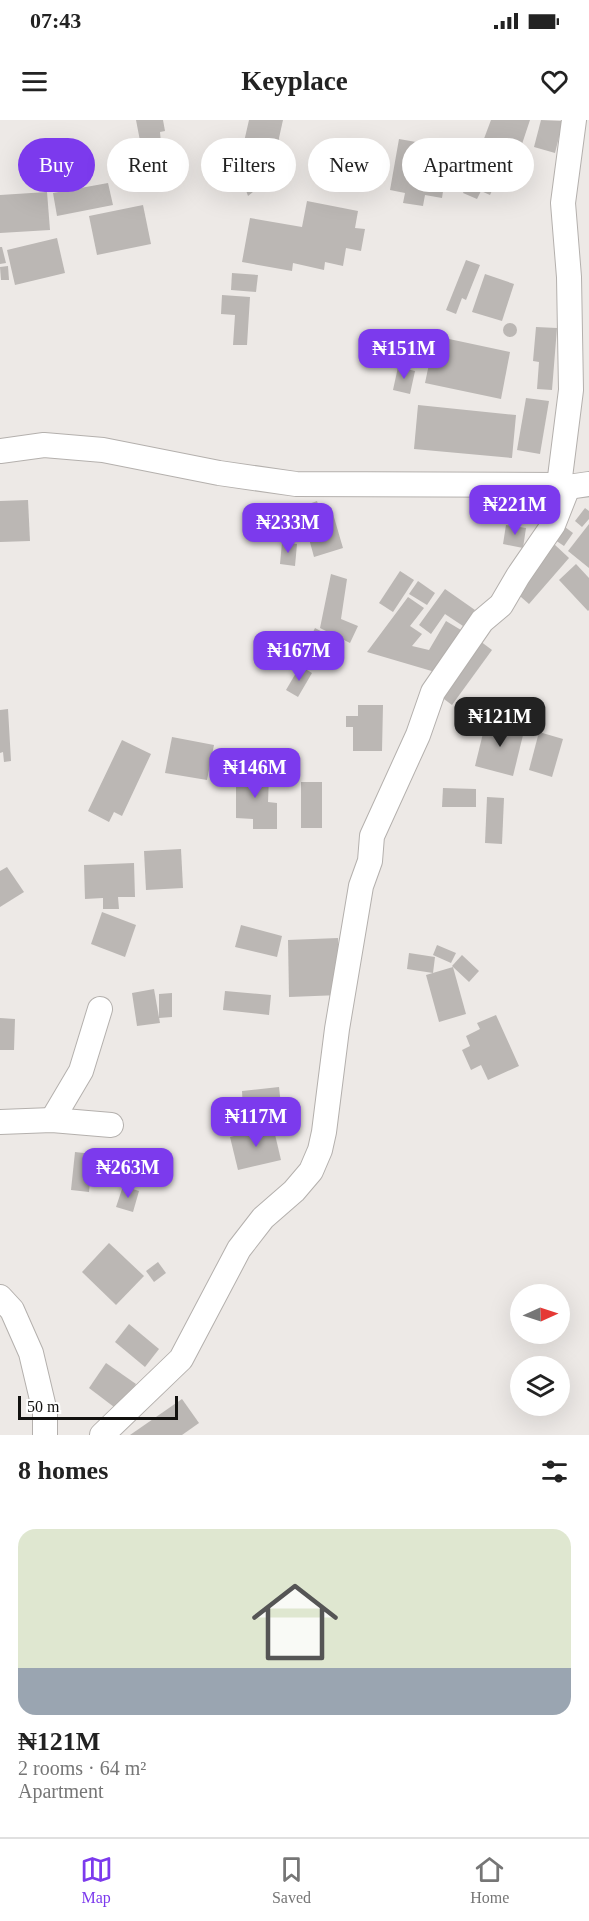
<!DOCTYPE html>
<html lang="en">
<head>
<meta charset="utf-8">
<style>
  :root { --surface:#fff; --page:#f6f6f6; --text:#222; --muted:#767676; --line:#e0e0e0; --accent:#7c3aed }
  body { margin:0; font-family:"Times New Roman",serif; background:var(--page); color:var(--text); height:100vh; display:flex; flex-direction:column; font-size:22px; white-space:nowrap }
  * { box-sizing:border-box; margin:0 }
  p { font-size:20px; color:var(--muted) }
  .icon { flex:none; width:33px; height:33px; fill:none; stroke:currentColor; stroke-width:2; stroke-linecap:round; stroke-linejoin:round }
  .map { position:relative; height:1315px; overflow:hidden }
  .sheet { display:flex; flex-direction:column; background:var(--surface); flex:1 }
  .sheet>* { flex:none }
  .top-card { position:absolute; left:18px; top:18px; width:554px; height:54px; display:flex; gap:12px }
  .needle { width:39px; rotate:87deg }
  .buttons { position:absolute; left:510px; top:1164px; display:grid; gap:12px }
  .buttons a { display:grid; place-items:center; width:60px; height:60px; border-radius:50%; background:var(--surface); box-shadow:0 6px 24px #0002; font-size:30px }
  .scale { position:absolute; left:18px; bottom:15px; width:160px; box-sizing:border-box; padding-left:6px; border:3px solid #12110f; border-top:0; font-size:16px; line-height:21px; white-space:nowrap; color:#12110f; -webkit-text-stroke:4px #fff; paint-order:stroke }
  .price { position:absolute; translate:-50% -51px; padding:0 14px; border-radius:12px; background:var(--accent); color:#fff; font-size:20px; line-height:39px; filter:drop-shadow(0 2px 3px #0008) }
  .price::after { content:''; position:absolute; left:50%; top:36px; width:18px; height:14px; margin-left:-9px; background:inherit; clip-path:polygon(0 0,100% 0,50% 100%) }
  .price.active { background:#222; color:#fff }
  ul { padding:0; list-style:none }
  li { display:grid; align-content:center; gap:12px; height:318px; padding:0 18px }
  li span { display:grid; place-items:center; height:186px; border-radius:18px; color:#555 }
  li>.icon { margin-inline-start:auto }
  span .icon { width:108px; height:108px; fill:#fffc; stroke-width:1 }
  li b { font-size:26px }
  h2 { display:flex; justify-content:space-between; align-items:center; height:72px; padding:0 18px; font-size:26px }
  .chip { padding:0 21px; border-radius:27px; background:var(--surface); box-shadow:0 6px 24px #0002; font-size:21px; line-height:54px }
  .chip.active { background:var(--accent); color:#fff }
  .status { display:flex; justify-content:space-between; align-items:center; height:42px; padding:0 30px; background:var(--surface); direction:ltr }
  .status svg { height:16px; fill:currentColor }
  header { display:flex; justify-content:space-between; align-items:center; height:78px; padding:0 18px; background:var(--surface); font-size:27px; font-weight:800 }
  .tabs { display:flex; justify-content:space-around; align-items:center; height:84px; border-top:2px solid var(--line); background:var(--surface); font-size:16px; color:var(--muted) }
  .tabs a { display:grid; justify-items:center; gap:3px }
  .tabs .active { color:var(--accent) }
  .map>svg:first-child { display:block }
  .building { fill:#bbb7b4 }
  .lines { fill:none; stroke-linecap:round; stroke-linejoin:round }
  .minor-casing { stroke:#b4b0ad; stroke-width:26 }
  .minor { stroke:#fff; stroke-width:24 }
</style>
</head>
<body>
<div class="status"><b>07:43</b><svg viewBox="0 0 49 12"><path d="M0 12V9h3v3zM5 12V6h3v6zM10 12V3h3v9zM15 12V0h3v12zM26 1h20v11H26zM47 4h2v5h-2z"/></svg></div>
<header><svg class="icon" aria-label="menu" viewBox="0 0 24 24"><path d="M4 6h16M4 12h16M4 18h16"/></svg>Keyplace<svg class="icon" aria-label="heart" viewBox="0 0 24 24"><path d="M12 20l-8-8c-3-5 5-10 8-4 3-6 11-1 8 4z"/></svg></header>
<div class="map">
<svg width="589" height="1315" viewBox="0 0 589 1315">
  <rect width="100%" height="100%" fill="#ede9e6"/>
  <g class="building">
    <polygon points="136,0 163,0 165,11 160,12 161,23 141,26"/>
    <polygon points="249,0 283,0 279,18 281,49 248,76 238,48"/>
    <polygon points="491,0 530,0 522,24 515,21 510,34 482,24"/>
    <polygon points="541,0 563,1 555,33 534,27"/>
    <polygon points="399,19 456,29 449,66 444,65 442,78 425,75 423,86 403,83 405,73 390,70"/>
    <polygon points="467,28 504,45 490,75 481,71 477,79 463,73 466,66 453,60"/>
    <polygon points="108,63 113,85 57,96 53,73"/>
    <polygon points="47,72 50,110 0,113 0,75"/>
    <polygon points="307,81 358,91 355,108 365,109 361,131 346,128 343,146 325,142 324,150 293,143 292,151 242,142 250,98 302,107"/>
    <polygon points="143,85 151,124 97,135 89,96"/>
    <polygon points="57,118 65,153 15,165 7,130"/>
    <polygon points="0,127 2,127 6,143 0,144"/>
    <polygon points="466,140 480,145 466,180 462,178 456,194 446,190"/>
    <polygon points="8,146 9,160 1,160 0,147"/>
    <polygon points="232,153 258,155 256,172 231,170"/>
    <polygon points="485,154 514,164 502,201 472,192"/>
    <polygon points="222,175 250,177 247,225 233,225 235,195 221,194"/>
    <circle cx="510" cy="210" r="7"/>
    <polygon points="536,207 557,208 552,270 537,269 539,242 533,241"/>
    <polygon points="435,216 510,232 501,279 425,263"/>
    <polygon points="398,247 415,251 410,274 393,270"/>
    <polygon points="526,278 549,281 540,334 517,330"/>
    <polygon points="418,285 516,295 512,338 414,329"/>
    <polygon points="28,380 30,421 0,422 0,381"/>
    <polygon points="317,381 320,390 331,387 343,428 314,437 302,393 308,392 306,385"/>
    <polygon points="585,388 589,391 589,399 582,407 575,401"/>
    <polygon points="589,404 589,448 568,431"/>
    <polygon points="506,405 526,408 523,428 503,424"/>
    <polygon points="565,407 573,413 564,426 555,420"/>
    <polygon points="282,422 297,424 295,446 280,444"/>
    <polygon points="554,424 569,438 529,484 513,470"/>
    <polygon points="576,444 589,458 589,490 588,491 559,460"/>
    <polygon points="400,451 414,460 393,492 379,483"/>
    <polygon points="331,454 347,459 341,499 358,506 350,523 320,508"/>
    <polygon points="418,461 435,473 427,485 409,474"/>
    <polygon points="445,469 475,490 463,506 445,494 431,514 419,505"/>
    <polygon points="408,477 424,488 410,506 422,514 412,526 429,530 446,501 461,510 435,552 367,532"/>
    <polygon points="315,508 328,515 321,530 313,526 308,536 313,539 309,548 298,543"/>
    <polygon points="476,518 492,530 452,585 436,573"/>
    <polygon points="300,546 312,553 298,577 286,570"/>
    <polygon points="358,585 383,585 382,631 353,631 353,607 346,607 346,596 358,596"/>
    <polygon points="8,589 11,641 4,642 3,632 0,633 0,590"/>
    <polygon points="486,601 524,611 513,656 475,646"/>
    <polygon points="539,612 563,619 552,657 529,650"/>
    <polygon points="172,617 214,625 207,660 165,653"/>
    <polygon points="122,620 151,634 122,696 114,692 109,702 88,691"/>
    <polygon points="236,649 262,649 262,657 269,657 268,682 277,683 277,709 253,709 253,699 236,698"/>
    <rect x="301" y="662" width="21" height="46"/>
    <polygon points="443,668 476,669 476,687 442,687"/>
    <polygon points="487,677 504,678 502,724 485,723"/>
    <polygon points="181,729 183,768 146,770 144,731"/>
    <polygon points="134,743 135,777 118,777 119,789 103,789 103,778 85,779 84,745"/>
    <polygon points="7,747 24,772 0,787 0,751"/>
    <polygon points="102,792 136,805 125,837 91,824"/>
    <polygon points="241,805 282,816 277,837 235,827"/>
    <polygon points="338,818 340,875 289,877 288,820"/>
    <polygon points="437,825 456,833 451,843 433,835"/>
    <polygon points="409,833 435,837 433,853 407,849"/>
    <polygon points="462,835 479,851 469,862 452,846"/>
    <polygon points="453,847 466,894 439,902 426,855"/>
    <polygon points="154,869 160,903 137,906 132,873"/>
    <polygon points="225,871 271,875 269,895 223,890"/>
    <polygon points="172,873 172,897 159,898 159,874"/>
    <polygon points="496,895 519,946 488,960 481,945 471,950 462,930 470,926 466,916 480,909 477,903"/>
    <polygon points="0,898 15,899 14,930 0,930"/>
    <polygon points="279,967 281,985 243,989 242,971"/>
    <polygon points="273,1006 281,1040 238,1050 230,1017"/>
    <polygon points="75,1032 93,1034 89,1072 71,1070"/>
    <polygon points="123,1066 139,1071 133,1092 116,1087"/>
    <polygon points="109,1123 144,1156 116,1185 82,1152"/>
    <polygon points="158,1142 166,1153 154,1162 146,1151"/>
    <polygon points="129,1204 159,1229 145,1247 115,1222"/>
    <polygon points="106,1243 136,1264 118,1290 89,1268"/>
    <polygon points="182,1279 199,1303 182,1315 130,1315"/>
  </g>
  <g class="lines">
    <defs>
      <g id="minor">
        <polyline points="0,331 44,325 103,330 219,353 296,364 559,365 568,367 589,364"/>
        <polyline points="559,365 571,270 569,157 563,83 574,0"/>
        <polyline points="52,1000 81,951 100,889"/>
        <polyline points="0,1002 52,1000 111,1005"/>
        <polyline points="0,1177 12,1190 31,1233 45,1292 45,1315"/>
        <polyline points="102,1315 181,1239 239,1129 263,1098 294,1071 311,1051 320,1030 324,1012 337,909 361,766 370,741 372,716 418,615 433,572 482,501 501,485 518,456 553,405 568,367"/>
      </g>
    </defs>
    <use href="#minor" class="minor-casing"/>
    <use href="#minor" class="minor"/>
  </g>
</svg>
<div class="buttons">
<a><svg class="needle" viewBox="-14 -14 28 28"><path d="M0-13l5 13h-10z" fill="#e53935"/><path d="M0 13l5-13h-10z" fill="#767676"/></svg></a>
<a><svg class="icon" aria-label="layers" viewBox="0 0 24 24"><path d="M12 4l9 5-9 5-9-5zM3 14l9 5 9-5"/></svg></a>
</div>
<div class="scale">50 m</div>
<b class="price" style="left:404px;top:260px">₦151M</b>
<b class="price" style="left:515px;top:416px">₦221M</b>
<b class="price" style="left:288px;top:434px">₦233M</b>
<b class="price" style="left:299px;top:562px">₦167M</b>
<b class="price active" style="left:500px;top:628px">₦121M</b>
<b class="price" style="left:255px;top:679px">₦146M</b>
<b class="price" style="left:256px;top:1028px">₦117M</b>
<b class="price" style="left:128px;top:1079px">₦263M</b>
<div class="top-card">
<a class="chip active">Buy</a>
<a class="chip">Rent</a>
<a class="chip">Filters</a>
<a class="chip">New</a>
<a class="chip">Apartment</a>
</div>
</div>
<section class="sheet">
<h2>8 homes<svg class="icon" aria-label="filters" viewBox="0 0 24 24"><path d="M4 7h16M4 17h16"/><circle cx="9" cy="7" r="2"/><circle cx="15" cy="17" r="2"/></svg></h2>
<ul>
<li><span style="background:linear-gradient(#dfe7d0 75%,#9aa5b1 0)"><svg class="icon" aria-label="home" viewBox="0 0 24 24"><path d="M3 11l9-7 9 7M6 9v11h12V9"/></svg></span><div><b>₦121M</b><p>2 rooms · 64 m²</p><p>Apartment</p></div></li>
</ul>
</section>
<nav class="tabs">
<a class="active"><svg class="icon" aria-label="map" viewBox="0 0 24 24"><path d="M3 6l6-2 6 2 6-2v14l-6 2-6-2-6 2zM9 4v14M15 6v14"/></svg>Map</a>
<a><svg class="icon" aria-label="saved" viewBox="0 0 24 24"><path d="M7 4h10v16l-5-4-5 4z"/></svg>Saved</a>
<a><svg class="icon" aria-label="home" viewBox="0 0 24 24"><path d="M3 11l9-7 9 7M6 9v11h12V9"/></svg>Home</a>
</nav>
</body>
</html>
